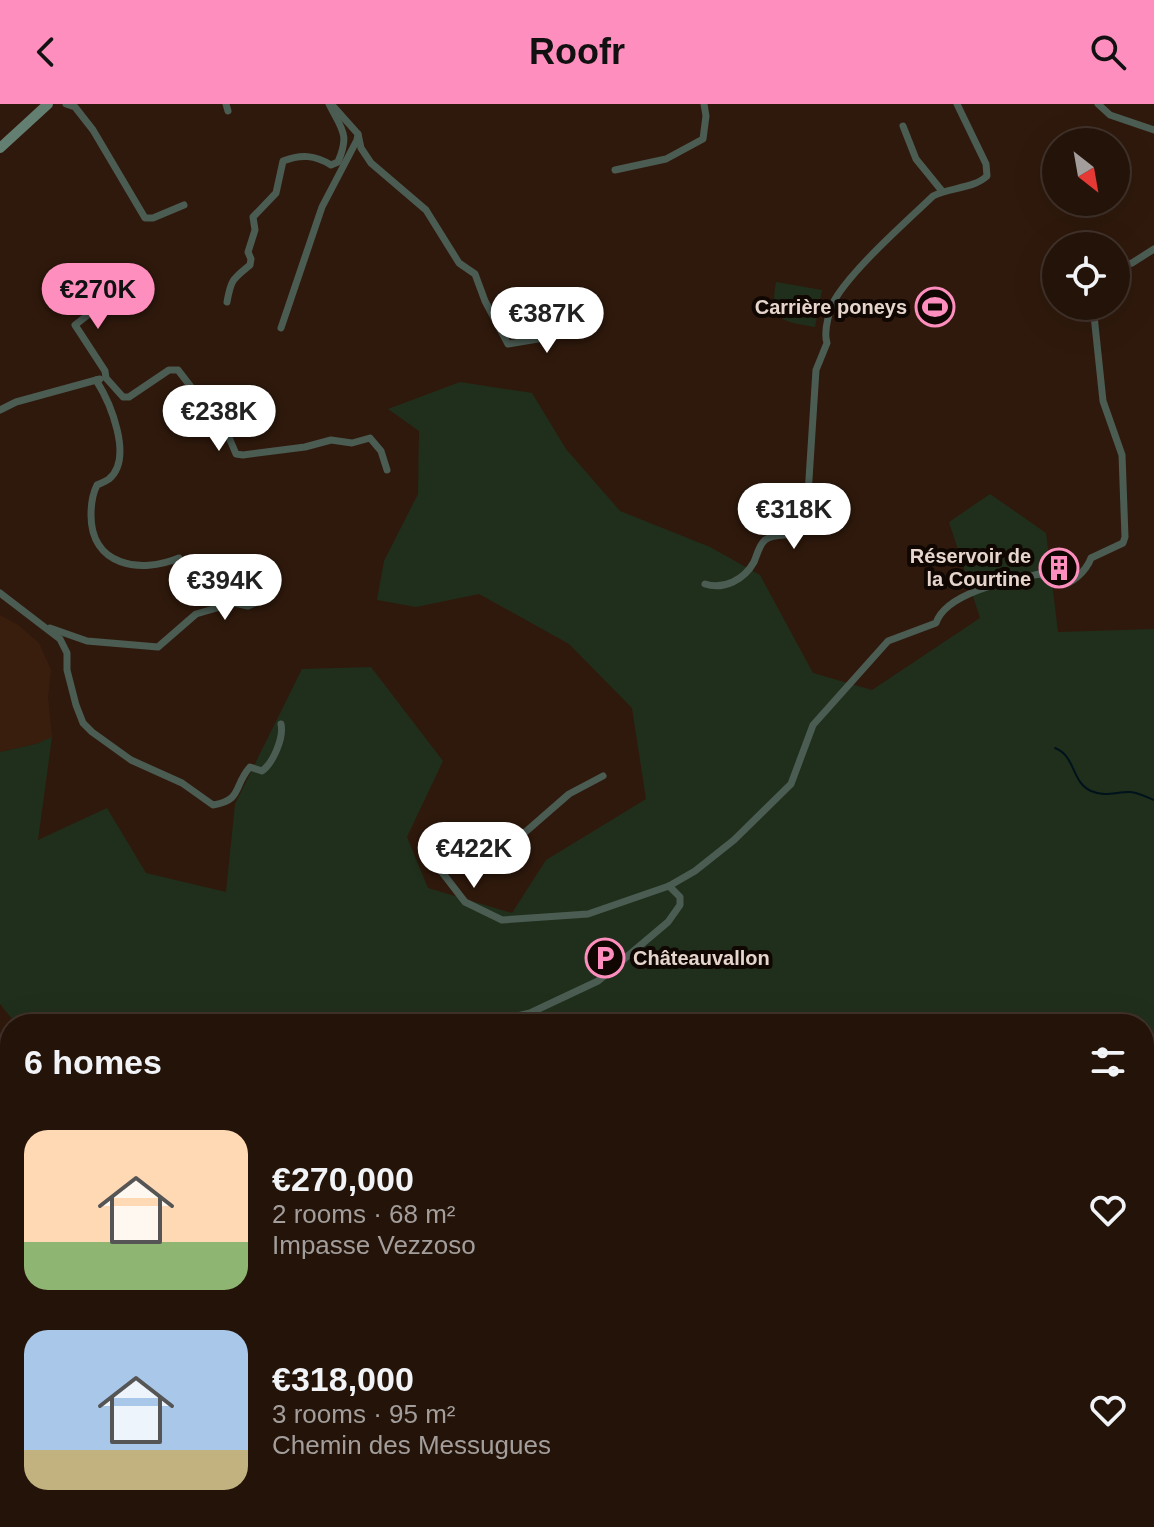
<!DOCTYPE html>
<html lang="en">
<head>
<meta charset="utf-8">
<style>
  :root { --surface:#231309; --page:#2f2017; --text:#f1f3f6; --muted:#a39e9c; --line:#40322a; --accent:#fe8ebd }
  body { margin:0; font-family:Arial,sans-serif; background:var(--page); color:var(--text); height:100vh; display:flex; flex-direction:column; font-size:30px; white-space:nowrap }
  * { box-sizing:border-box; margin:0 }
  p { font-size:26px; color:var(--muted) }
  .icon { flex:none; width:44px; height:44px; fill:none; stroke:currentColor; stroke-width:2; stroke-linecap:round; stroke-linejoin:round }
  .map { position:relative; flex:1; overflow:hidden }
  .drawer { position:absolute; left:0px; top:910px; width:1154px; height:514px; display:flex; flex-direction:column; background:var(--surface); border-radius:32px 32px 0 0; box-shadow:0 8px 32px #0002,0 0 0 2px var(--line) }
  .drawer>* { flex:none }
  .needle { width:52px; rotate:149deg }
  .tools { position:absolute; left:1042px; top:24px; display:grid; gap:16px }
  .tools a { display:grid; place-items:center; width:88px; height:88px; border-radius:50%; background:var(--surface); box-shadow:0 8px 32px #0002,0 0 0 2px var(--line); font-size:40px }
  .price { position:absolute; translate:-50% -68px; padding:0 18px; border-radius:28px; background:#fff; color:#222; font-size:26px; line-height:52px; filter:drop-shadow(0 2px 4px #0008) }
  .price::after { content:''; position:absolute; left:50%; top:48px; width:24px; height:18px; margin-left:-12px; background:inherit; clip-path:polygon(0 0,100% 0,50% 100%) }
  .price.current { background:var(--accent); color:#111 }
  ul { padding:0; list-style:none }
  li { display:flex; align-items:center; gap:24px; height:200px; padding:0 24px }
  li span { display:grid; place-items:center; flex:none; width:224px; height:160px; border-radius:24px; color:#555 }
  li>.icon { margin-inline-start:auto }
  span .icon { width:96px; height:96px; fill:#fffc; stroke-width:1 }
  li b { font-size:34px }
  h2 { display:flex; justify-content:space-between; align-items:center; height:96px; padding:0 24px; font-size:34px }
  header { display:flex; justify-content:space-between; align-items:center; height:104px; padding:0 24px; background:var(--accent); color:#111; font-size:36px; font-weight:700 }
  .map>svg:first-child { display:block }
  .built { fill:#3a1e0d }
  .green { fill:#202f1b }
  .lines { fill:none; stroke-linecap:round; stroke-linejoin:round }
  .stream { stroke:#00121b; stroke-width:2 }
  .street { stroke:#4b5c53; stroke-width:7 }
  .secondary { stroke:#637f71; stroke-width:10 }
  .labels { text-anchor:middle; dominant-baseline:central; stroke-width:8; stroke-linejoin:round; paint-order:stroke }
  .poi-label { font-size:20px; font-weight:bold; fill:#e5d5cc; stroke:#100703; text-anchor:end }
</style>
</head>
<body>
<header><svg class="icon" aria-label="back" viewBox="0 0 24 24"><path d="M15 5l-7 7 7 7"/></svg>Roofr<svg class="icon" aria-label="search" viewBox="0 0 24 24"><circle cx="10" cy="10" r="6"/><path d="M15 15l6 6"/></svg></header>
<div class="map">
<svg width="1154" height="1423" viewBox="0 0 1154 1423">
  <rect width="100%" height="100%" fill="#2f190c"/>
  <polygon class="built" points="0,511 18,521 39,539 51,566 48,593 52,633 36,640 0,648"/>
  <g class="green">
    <path d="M776,178L822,186L815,223C781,217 769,217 776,178Z"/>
    <polygon points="460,278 532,289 566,345 620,407 710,443 760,471 813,569 872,586 980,514 949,418 990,390 1046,429 1058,528 1154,525 1154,1423 31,1423 22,1418 21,1414 1144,1414 1144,920 16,920 0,900 0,648 36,640 52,633 38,736 107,704 146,769 226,788 235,700 302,565 371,563 443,657 407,733 428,784 512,809 546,756 646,695 632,604 569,540 479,490 416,503 377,496 384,457 418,390 419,327 388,305"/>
    <polygon points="10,1152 10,1374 0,1373 0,1160"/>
  </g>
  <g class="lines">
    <path class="stream" d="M1055,644C1076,652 1071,678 1091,687C1104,693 1116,688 1129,688C1137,688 1146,693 1154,696"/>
    <g class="street">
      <polyline points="66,0 75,3 93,26 145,114 153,114 184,101"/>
      <polyline points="226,0 228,7"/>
      <polyline points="1098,0 1110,11 1154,26"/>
      <polyline points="903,22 916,55 942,87"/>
      <polyline points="358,30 361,44 371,59 426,106 459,159 475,170 485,197 508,240 580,228"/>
      <polyline points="615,66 666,55 703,35 706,12 704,0"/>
      <polyline points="1116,163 1132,159 1154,145"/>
      <polyline points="130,187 102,200 75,221 105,267 106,274 123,293 129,293 169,266 178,266 228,331 236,350 243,351 305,343 331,336 352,339 370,334 381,347 387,366"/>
      <path d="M227,198C231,175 233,175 250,161L251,155L248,148L255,126L253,113L276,89L283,57C301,50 315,51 331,61L338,58C350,30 342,26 329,0"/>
      <polyline points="281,224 322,103 357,36 358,30 333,2"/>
      <path d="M96,276C110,298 134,354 109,375C105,378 101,379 97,381C92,391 91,400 91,411C91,462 140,470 179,454"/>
      <polyline points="199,293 238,288"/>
      <polyline points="0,306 16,298 100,275"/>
      <path d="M705,480C724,486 744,476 754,458C757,451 759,441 765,436C778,426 795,437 806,422L816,266L827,239C823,227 830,202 837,192C858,160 905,119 933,92C950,83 973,85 987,72L986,60L957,0"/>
      <path d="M0,489L60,535L67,549V566L76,601L83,619L92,628L131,656L182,679L213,701C243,696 233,682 250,663L262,667C273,659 284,634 281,620"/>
      <polyline points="50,524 87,537 158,543 196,510 234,499 248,502 268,493"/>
      <path d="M603,672L569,690L500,750L484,755L454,753L439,760L438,763L465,798L502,816L588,810L669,782L695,767L734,736L791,680L813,621L888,537L936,519C946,488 1011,476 1039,470C1046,472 1050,478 1056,480C1071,484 1087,465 1091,454L1123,439L1125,433L1122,351L1103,297L1093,202"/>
      <polyline points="482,920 530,909 598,877 668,818 680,801 680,793 669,782"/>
      <polyline points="0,1052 10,1062"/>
      <polyline points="0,1062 10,1068"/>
    </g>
    <polyline class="secondary" points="0,44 48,0"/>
  </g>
  <defs>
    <symbol id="stadium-ring" viewBox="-11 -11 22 22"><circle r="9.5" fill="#100703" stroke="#fe8ebd" stroke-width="1.5"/><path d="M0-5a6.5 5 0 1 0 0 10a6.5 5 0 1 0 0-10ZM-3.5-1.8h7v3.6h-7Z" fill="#fe8ebd"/></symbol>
    <symbol id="building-ring" viewBox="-11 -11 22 22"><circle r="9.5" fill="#100703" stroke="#fe8ebd" stroke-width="1.5"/><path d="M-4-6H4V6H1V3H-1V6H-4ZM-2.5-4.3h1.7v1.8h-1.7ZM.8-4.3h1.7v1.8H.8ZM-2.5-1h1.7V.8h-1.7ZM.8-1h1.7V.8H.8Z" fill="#fe8ebd"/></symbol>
    <symbol id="parking-ring" viewBox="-11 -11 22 22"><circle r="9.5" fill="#100703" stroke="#fe8ebd" stroke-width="1.5"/><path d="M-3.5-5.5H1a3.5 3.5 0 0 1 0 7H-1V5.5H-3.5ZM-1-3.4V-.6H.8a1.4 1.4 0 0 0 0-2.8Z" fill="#fe8ebd"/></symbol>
  </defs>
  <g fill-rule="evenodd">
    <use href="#stadium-ring" x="913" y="181" width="44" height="44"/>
    <use href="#building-ring" x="1037" y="442" width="44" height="44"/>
    <use href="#parking-ring" x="583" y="832" width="44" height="44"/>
  </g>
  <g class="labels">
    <g class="poi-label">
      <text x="907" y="203">Carrière poneys</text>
      <text x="1031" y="452">Réservoir de<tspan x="1031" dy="23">la Courtine</tspan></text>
      <text x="633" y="854" text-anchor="start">Châteauvallon</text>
    </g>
  </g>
</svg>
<div class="tools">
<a><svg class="needle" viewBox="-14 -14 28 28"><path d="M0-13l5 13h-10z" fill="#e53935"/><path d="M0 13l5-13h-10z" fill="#a39e9c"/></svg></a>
<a><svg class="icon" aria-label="locate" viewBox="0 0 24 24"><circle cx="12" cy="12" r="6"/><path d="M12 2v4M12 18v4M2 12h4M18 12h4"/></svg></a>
</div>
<b class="price current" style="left:98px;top:227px">€270K</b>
<b class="price" style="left:547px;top:251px">€387K</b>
<b class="price" style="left:219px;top:349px">€238K</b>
<b class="price" style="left:794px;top:447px">€318K</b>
<b class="price" style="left:225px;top:518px">€394K</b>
<b class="price" style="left:474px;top:786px">€422K</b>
<section class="drawer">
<h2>6 homes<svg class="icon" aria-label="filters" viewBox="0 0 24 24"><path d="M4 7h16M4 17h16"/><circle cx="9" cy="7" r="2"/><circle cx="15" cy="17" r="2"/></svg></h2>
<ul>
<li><span style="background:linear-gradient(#ffd9b3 70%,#8fb573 0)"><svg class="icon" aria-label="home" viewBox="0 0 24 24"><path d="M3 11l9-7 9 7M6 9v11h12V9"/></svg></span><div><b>€270,000</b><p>2 rooms · 68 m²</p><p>Impasse Vezzoso</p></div><svg class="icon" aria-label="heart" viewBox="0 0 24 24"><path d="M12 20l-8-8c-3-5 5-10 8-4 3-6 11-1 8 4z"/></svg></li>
<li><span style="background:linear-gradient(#a9c7e8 75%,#c2b280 0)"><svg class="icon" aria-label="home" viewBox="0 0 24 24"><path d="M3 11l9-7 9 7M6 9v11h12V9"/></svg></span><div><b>€318,000</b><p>3 rooms · 95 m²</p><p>Chemin des Messugues</p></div><svg class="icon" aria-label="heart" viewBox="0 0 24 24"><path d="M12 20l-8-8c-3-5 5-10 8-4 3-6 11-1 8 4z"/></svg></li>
</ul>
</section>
</div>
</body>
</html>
